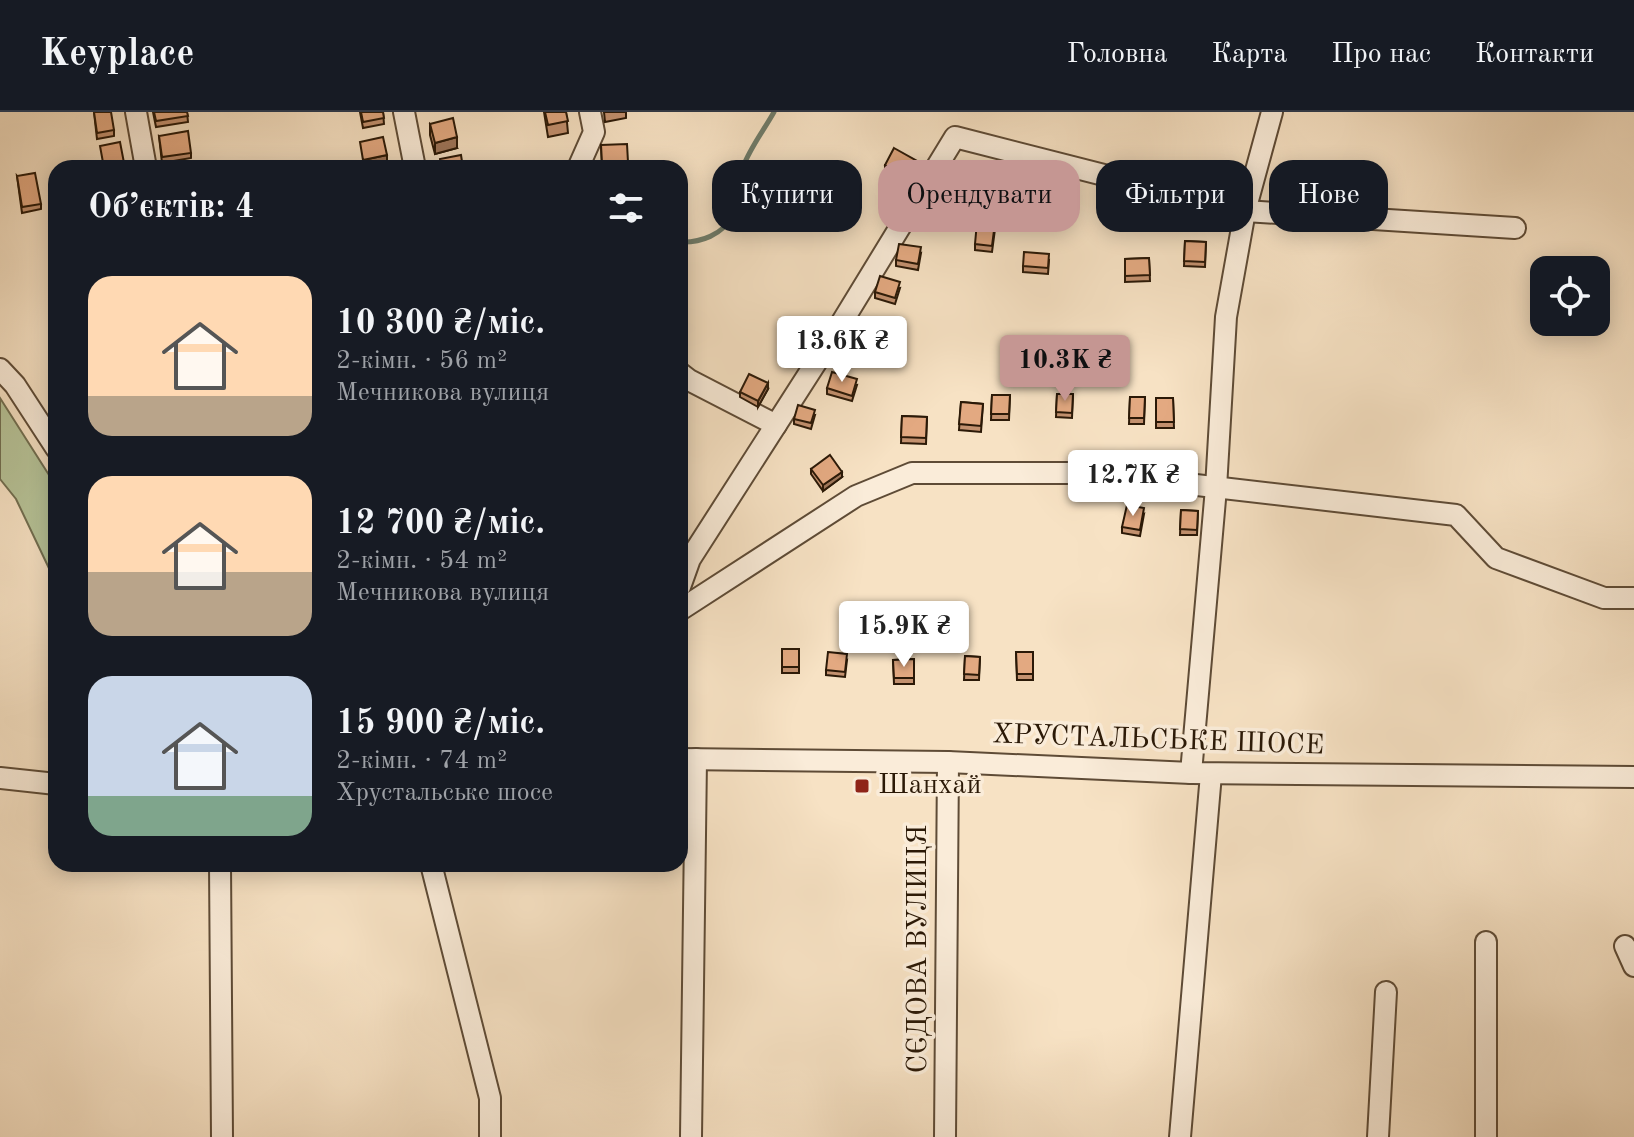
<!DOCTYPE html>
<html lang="uk">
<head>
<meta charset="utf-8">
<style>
  :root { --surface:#171b24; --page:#20242c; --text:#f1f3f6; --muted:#9ea1a6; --line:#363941; --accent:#c59692 }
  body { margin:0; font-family:"Old Standard TT",serif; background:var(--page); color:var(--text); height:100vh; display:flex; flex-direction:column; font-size:30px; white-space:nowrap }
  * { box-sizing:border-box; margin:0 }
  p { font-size:26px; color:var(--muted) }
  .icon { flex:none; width:44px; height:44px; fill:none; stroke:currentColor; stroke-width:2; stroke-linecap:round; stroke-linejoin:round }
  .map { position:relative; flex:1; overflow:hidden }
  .sheet { position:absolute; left:48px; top:48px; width:640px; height:712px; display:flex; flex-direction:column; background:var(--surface); border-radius:24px; box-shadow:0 4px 20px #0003 }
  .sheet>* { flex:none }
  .top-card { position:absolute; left:712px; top:48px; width:760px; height:72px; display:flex; gap:16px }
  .controls { position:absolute; left:1530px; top:144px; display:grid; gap:16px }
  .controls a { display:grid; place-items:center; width:80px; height:80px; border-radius:16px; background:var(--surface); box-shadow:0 4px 20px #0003; font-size:40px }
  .price { position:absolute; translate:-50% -68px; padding:0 18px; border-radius:8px; background:#fff; color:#222; font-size:26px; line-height:52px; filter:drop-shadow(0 2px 4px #0008) }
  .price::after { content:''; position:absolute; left:50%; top:48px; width:24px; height:18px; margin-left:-12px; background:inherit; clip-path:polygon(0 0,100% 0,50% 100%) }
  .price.selected { background:var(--accent); color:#111 }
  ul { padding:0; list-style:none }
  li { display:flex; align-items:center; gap:24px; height:200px; padding:0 40px }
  li span { display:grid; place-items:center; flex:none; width:224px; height:160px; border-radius:24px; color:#555 }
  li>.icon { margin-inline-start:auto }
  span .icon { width:96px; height:96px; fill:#fffc; stroke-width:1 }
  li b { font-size:34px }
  h2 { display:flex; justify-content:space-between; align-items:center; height:96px; padding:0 40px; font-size:34px }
  .chip { padding:0 28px; border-radius:24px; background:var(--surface); box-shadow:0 4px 20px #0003; font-size:28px; line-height:72px }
  .chip.selected { background:var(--accent); color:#111 }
  header { display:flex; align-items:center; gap:48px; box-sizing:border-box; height:112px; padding:0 40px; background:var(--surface); border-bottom:2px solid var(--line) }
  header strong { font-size:38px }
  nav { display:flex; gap:44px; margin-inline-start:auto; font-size:28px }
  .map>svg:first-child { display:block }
  .green { fill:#b7c499; stroke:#716e50; stroke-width:2 }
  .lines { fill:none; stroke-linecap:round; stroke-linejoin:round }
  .stream { stroke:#707d6b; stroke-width:5 }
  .minor-casing { stroke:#5e4b36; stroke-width:24 }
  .minor { stroke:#faecd9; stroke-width:20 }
  .wall { fill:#c3916f; stroke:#2b1907; stroke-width:2 }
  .shaded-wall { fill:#9f765a; stroke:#2b1907; stroke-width:2 }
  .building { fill:#e3a981; stroke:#2b1907; stroke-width:2 }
  .poi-dot { fill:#8f2418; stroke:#faecd9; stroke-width:3 }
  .labels { text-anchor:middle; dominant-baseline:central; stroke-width:7; stroke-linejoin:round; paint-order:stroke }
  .street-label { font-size:28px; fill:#2b1907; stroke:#faecd9 }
  .poi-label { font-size:28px; fill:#2b1907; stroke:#faecd9; text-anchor:start }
</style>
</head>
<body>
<header>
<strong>Keyplace</strong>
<nav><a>Головна</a><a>Карта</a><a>Про нас</a><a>Контакти</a></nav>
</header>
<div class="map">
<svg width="1634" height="1025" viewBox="0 0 1634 1025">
  <rect width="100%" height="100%" fill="#f7e2c4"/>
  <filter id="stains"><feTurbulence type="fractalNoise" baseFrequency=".0025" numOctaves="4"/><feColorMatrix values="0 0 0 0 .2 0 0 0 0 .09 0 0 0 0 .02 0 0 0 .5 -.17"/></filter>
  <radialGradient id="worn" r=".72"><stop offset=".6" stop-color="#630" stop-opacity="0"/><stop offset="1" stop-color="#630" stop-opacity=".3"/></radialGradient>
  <polygon class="green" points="0,286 56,374 56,471 16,387 0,367"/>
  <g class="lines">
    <path class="stream" d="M680,130C700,131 723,123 733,103C737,95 738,69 743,55C750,36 764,18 774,0"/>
    <defs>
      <g id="minor">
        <polyline points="136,0 146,56"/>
        <polyline points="404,0 415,56"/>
        <polyline points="578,56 594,20 590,0"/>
        <polyline points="0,257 15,273 56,336"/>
        <polyline points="680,261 689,268 776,313"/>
        <polyline points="680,475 690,447 842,210 955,25 1245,99 1515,116"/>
        <polyline points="680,498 856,384 912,361 1093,361 1456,403 1496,446 1604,486 1634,486"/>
        <polyline points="680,647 948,650 1191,661 1634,665"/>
        <polyline points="1191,661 1216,376 1226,205 1245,99 1272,0"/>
        <polyline points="0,666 56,672"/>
        <polyline points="220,752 222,1025"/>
        <polyline points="431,752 490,986 490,1025"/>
        <polyline points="1625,834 1634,854"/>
        <polyline points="691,1025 696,647"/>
        <polyline points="945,1025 948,650"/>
        <polyline points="1180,1025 1211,662"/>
        <polyline points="1378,1025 1386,880"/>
        <polyline points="1486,1025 1486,830"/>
      </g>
    </defs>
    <use href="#minor" class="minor-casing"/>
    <use href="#minor" class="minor"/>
  </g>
  <g class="wall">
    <polygon points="94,0 114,18 114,24 97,27"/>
    <polygon points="153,0 187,0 188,10 156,15"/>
    <polygon points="360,0 383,0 384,12 363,16"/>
    <polygon points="544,0 566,0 568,21 548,25"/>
    <polygon points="604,0 626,0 626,6 605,10"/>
    <polygon points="430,12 457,36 435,42 430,23"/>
    <polygon points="159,24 191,41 191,46 162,51"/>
    <polygon points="601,33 628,50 628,56 602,56"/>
    <polygon points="885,53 917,55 908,72 885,59"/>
    <polygon points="17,64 41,92 41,97 22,101"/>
    <polygon points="995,117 992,140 975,138 975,132"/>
    <polygon points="1185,129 1206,130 1205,155 1184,154"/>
    <polygon points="921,141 918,158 896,154 896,148"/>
    <polygon points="1149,146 1150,169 1125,170 1125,147"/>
    <polygon points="1049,148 1048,162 1023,160 1023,154"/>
    <polygon points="900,176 895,192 875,186 875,180"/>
    <polygon points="872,224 869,240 846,236 846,230"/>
    <polygon points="857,273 852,289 827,282 827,276"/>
    <polygon points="768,277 758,295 740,285 740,280"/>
    <polygon points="1057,282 1073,282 1072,306 1056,305"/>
    <polygon points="992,283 1010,283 1009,308 991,308"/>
    <polygon points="1130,285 1145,285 1144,312 1129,312"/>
    <polygon points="1156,286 1173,286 1174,316 1156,316"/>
    <polygon points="961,290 983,292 981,320 959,318"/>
    <polygon points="815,303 811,317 794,312 794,307"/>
    <polygon points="902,304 927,305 926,332 901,331"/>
    <polygon points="811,357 842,365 823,379 811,362"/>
    <polygon points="1181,398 1198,399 1197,423 1180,423"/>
    <polygon points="1144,402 1140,424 1122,421 1122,415"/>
    <rect x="782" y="537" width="17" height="24"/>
    <polygon points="1016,540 1033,540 1033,568 1017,568"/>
    <polygon points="965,544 980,545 979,568 964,568"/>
    <polygon points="914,547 914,572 894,572 893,548"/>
    <polygon points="847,548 845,565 826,563 826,558"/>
  </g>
  <g class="shaded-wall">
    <polygon points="457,25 457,36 435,42 435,31"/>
    <polygon points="387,43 387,49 363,54 363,48"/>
    <polygon points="917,49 917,55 908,72 908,66"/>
    <polygon points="768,271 768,277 758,295 758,289"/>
    <polygon points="842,360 842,365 823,379 823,373"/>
  </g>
  <g class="building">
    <polygon points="94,0 111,0 114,18 97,21"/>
    <polygon points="154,0 187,0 188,4 156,9"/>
    <polygon points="361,0 383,0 384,6 363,10"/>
    <polygon points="545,0 566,0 568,9 548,13"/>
    <polygon points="453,6 457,25 435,31 430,12"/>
    <polygon points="188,19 191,41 162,45 159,24"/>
    <polygon points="383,25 387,43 363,48 360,30"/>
    <polygon points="120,30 125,56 104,56 100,34"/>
    <polygon points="627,32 628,50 602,51 601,33"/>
    <polygon points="894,36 917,49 908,66 885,53"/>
    <polygon points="461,43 463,56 441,56 440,47"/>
    <polygon points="35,61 41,92 22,95 17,64"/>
    <polygon points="977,110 995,111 992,134 975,132"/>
    <polygon points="1185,129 1206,130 1205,150 1184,149"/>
    <polygon points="899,132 921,135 918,152 896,148"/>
    <polygon points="1024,140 1049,142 1048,156 1023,154"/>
    <polygon points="1149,146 1150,163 1125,164 1125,147"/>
    <polygon points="880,164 900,170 895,186 875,180"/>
    <polygon points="849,214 872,218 869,234 846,230"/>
    <polygon points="832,260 857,267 852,284 827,276"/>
    <polygon points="749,262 768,271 758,289 740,280"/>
    <polygon points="1057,282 1073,282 1072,301 1056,300"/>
    <polygon points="992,283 1010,283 1009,302 991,302"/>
    <polygon points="1130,285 1145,285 1144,306 1129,306"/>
    <polygon points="1156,286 1173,286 1174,310 1156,310"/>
    <polygon points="961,290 983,292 981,314 959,312"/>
    <polygon points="798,293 815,298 811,311 794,307"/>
    <polygon points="902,304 927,305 926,326 901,325"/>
    <polygon points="830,343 842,360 823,373 811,357"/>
    <polygon points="1127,393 1144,396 1140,418 1122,415"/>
    <polygon points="1181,398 1198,399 1197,418 1180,417"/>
    <rect x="782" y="537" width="17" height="18"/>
    <polygon points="828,540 847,542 845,560 826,558"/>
    <polygon points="1016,540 1033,540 1033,562 1017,562"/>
    <polygon points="965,544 980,545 979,563 964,562"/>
    <polygon points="914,547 914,566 894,566 893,548"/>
  </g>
  <rect class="poi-dot" x="854" y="666" width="16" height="16" rx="4"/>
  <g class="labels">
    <g class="street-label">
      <text transform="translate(1158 629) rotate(2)">ХРУСТАЛЬСЬКЕ ШОСЕ</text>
      <text transform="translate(919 837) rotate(-90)">СЄДОВА ВУЛИЦЯ</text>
    </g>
    <g class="poi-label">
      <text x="878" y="674">Шанхай</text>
    </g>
  </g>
  <rect width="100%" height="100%" filter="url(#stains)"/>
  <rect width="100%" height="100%" fill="url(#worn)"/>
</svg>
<div class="controls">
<a><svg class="icon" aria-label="locate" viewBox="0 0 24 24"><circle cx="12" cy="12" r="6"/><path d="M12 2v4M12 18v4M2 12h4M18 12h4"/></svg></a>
</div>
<b class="price" style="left:842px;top:272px">13.6K ₴</b>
<b class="price selected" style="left:1065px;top:291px">10.3K ₴</b>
<b class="price" style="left:1133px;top:406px">12.7K ₴</b>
<b class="price" style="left:904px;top:557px">15.9K ₴</b>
<div class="top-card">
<a class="chip">Купити</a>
<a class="chip selected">Орендувати</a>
<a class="chip">Фільтри</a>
<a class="chip">Нове</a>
</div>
<section class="sheet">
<h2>Об’єктів: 4<svg class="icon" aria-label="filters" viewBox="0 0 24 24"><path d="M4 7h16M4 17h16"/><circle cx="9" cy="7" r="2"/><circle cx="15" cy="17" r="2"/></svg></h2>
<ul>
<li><span style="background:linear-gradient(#ffd9b3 75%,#b9a48a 0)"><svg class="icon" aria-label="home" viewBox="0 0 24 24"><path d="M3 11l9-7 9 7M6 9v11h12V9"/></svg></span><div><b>10 300 ₴/міс.</b><p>2-кімн. · 56 m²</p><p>Мечникова вулиця</p></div></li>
<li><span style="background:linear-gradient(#ffd9b3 60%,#b9a48a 0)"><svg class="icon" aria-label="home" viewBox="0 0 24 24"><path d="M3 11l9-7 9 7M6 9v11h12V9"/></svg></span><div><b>12 700 ₴/міс.</b><p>2-кімн. · 54 m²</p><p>Мечникова вулиця</p></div></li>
<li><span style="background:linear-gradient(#c9d6e8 75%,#7fa58c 0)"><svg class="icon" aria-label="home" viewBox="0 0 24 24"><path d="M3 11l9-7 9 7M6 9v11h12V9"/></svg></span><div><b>15 900 ₴/міс.</b><p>2-кімн. · 74 m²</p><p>Хрустальське шосе</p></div></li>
</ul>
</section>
</div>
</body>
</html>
